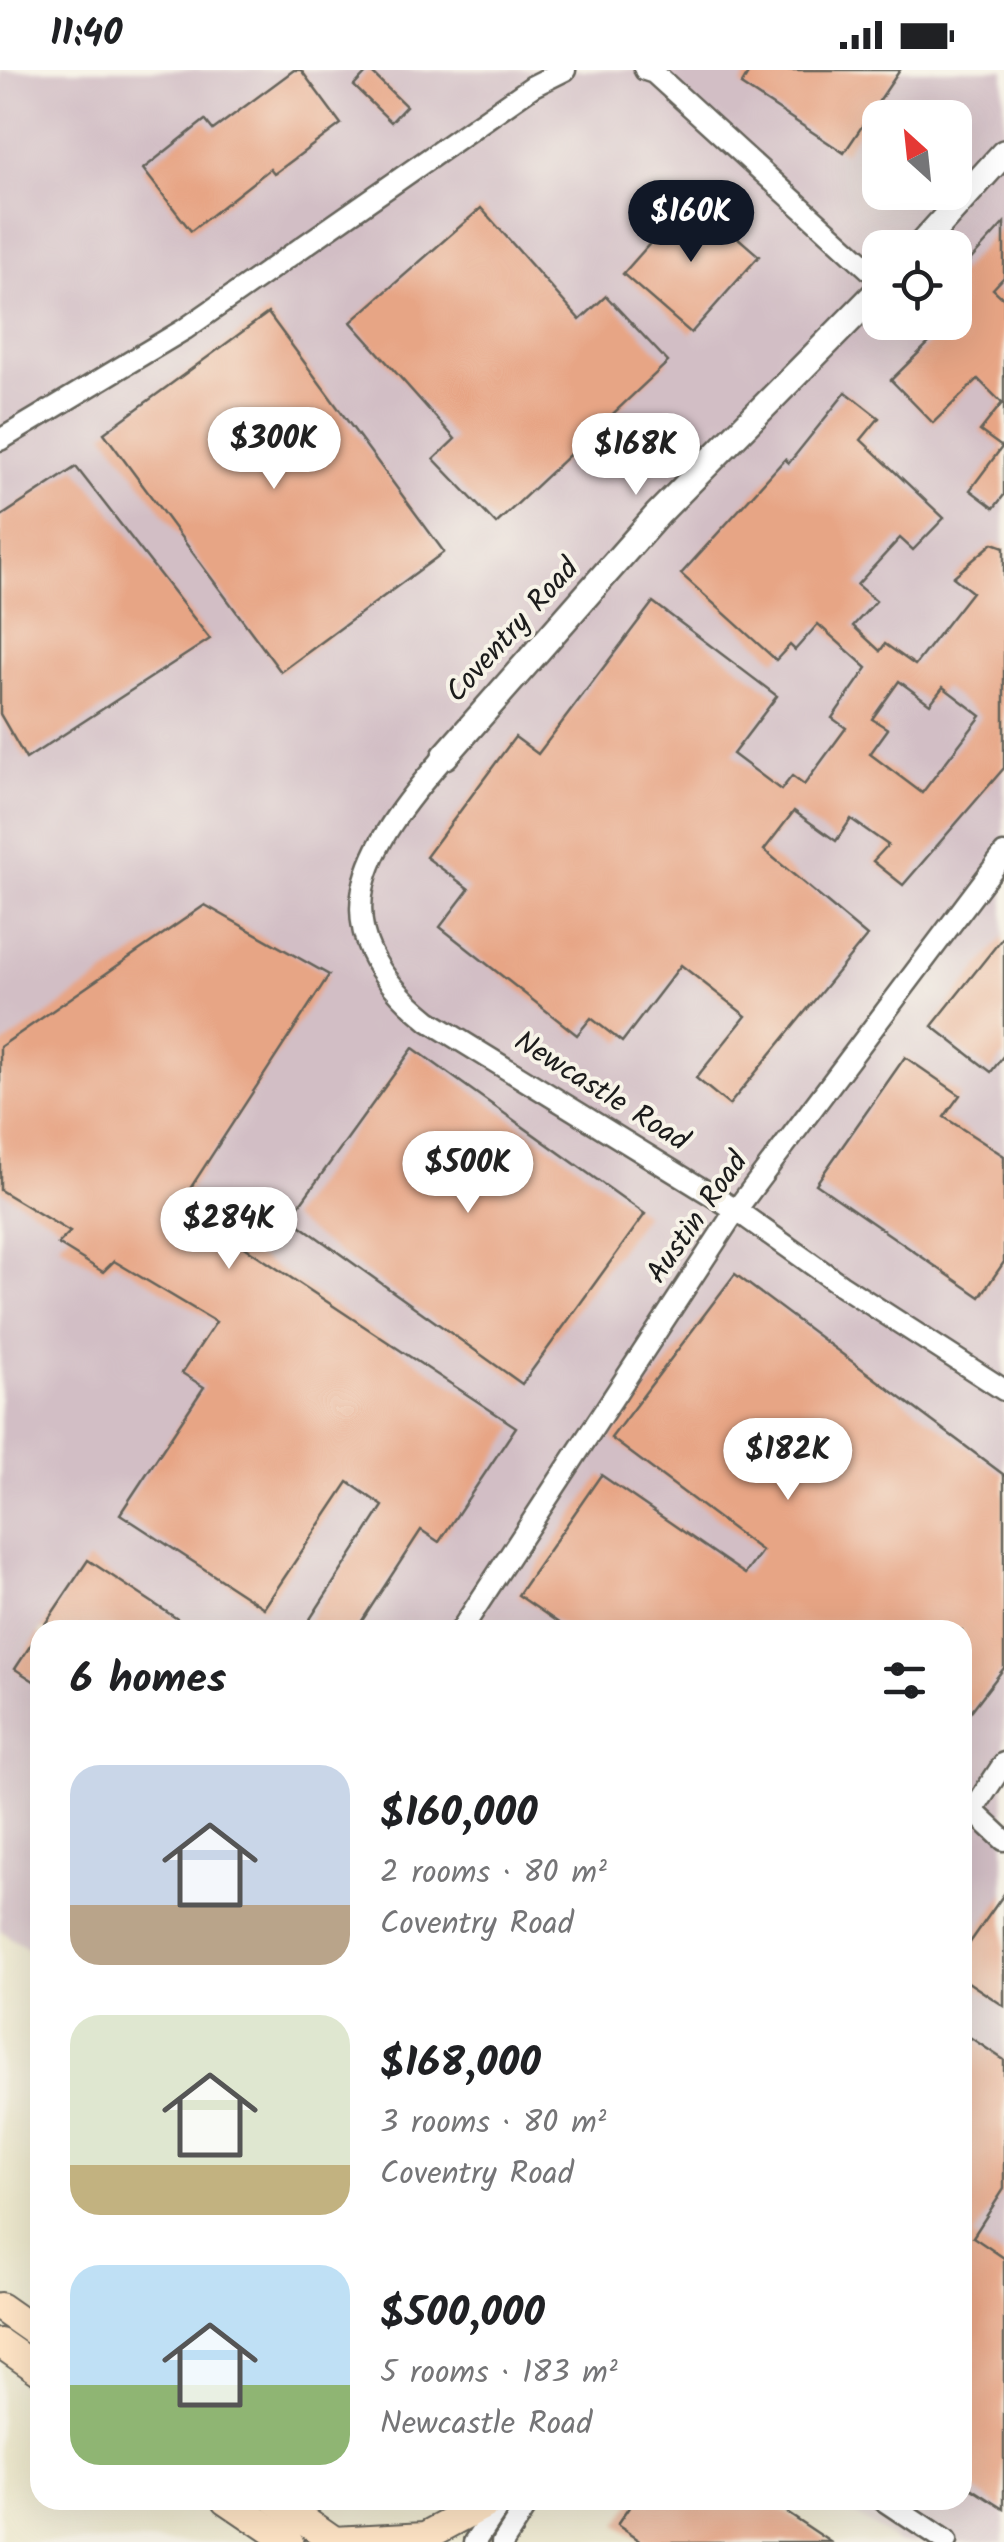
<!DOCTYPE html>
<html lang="en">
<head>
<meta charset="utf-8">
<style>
  :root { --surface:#fff; --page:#f2f2f2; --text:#202124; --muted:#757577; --accent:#111827 }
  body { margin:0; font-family:Kalam,sans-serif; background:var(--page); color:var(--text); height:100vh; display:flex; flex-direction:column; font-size:38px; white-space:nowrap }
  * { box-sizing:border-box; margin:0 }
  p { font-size:32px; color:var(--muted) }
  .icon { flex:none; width:55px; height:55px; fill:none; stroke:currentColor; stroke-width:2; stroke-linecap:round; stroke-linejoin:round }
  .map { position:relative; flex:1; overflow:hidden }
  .panel { position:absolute; left:30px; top:1550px; width:942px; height:890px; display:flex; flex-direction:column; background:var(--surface); border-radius:30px; box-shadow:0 10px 40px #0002 }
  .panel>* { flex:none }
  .needle { width:65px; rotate:333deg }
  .fabs { position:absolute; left:862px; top:30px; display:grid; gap:20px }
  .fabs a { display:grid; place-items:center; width:110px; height:110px; border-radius:20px; background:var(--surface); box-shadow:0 10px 40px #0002; font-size:50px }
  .price { position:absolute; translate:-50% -85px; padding:0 22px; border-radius:35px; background:#fff; color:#222; font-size:32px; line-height:65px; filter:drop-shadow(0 2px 5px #0008) }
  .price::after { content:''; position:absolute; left:50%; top:60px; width:30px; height:22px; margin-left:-15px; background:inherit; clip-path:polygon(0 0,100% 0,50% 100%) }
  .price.selected { background:var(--accent); color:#fff }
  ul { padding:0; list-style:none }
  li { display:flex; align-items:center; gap:30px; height:250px; padding:0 40px }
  li span { display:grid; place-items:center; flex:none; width:280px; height:200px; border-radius:30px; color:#555 }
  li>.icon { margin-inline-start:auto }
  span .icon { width:120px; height:120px; fill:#fffc; stroke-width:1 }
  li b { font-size:42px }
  h2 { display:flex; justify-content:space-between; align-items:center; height:120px; padding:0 40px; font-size:42px }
  .status { display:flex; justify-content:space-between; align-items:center; height:70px; padding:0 50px; background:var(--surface); direction:ltr }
  .status svg { height:28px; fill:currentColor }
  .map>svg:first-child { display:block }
  .industrial { fill:#d2bec5; fill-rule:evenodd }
  .building { fill:#e7a585; fill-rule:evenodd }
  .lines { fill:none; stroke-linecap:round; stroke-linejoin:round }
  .minor-casing { stroke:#65635a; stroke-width:25 }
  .tertiary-casing { stroke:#65635a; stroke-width:30 }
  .secondary-casing { stroke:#65635a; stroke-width:32 }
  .minor { stroke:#fff; stroke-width:20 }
  .tertiary { stroke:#fff; stroke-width:25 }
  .secondary { stroke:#fee4c5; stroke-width:28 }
  .labels { text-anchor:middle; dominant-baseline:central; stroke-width:8; stroke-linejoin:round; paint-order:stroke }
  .street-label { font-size:30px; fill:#1c1c1c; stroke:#f7f3e8 }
</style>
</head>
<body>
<div class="status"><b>11:40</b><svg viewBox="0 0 49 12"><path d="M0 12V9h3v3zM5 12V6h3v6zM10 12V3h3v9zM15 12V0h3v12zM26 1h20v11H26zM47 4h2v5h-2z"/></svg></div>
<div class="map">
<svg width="1004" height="2472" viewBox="0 0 1004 2472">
  <rect width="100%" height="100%" fill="#f7f3e8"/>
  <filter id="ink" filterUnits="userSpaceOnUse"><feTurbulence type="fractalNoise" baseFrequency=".01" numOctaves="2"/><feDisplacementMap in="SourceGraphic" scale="20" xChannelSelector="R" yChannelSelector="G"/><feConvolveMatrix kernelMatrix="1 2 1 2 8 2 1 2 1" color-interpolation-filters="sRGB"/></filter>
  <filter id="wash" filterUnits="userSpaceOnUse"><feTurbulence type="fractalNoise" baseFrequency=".0048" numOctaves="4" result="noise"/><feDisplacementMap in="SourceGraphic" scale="40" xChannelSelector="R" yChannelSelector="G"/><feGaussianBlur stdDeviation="2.25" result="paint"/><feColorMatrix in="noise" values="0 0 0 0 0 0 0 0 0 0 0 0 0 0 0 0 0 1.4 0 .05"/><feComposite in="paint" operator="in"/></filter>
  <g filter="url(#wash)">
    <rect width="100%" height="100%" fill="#ece7cc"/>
    <path class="industrial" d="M0,0H1004V2472H897L835,2430H962V1560H40V1888L0,1860ZM880,48H955V122H880ZM880,178H955V252H880Z"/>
    <g id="blocks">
      <g class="building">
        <polygon points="294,0 301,0 341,54 274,104 270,99 191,161 143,99 205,50 213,60"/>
        <polygon points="369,0 406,36 391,52 354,16"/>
        <polygon points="750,0 900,0 844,83 741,15"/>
        <polygon points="691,127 759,186 691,263 623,204"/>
        <polygon points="481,138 580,250 606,226 668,292 496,454 434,389 455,369 351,252"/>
        <polygon points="1004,153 1004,207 993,219 1004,229 1004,425 994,438 970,420 1002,377 980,361 1002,333 978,309 933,353 891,310 939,263 926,252 955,252 955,207"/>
        <polygon points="268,243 444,482 281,602 104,363"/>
        <path d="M846,322L879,348L861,370L944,448L913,480L900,468L857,515L876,531L853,556L880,581L885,574L915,595L972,522L953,507L993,473L1004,477V698L903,815L873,791L888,775L851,749L836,771L794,741L764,780L867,866L729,1035L696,1008L746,946L681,895L622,972L591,948L577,965L440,857L469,819L426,787L515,667L538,684L653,532L777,626L733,684L781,720L792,706L804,715L846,658L832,648L867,598L818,554L795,580L790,575L776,590L681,504L785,389L789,393ZM899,611L930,634L943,617L981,646L922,723L870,684L888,659L872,649Z"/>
        <polygon points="76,397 210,569 26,689 0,644 0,447"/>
        <polygon points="205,835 329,905 182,1131 241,1166 237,1172 516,1357 439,1472 421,1460 356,1560 303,1560 383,1436 348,1412 264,1538 120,1444 204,1317 182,1303 216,1252 114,1191 103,1202 58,1174 70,1162 0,1120 0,977"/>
        <polygon points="1004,866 1004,985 991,1002 932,956"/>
        <polygon points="413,978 645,1144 522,1314 290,1148"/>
        <polygon points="905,987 960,1025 944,1047 1004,1086 1004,1192 980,1227 816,1114"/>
        <polygon points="735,1204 1004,1405 1004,1598 962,1653 962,1560 569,1560 518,1525 601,1405 745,1504 762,1481 611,1368"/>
        <polygon points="88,1490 194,1560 41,1560"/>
        <polygon points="40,1561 40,1615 15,1599"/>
        <polygon points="1004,1824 1004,1936 962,1908 962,1884"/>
        <polygon points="962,1962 1004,1990 1004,2119 973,2167 1004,2188 1004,2439 962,2412"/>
        <polygon points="634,2430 768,2430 831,2472 642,2472 617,2455"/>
      </g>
    </g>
  </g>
  <g filter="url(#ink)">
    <use href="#blocks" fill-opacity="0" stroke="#65635a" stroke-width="2.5"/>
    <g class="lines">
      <defs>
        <g id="minor">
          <polyline points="645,0 654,3 880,209"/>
          <polyline points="0,370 185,259 533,16 565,0"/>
          <path d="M445,686C364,779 313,857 429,951L736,1140L841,1215L1004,1320"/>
          <polyline points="461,1560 736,1140 1004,784"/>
          <polyline points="973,1741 1004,1770"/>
          <polyline points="962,1757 1004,1693"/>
          <polyline points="883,2430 946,2472"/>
          <polyline points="475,2472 503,2430"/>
          <polyline points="503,2472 530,2430"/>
        </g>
        <g id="tertiary">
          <polyline points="918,178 1004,83"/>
          <polyline points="445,686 658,444 880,219"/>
        </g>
        <g id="secondary">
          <polyline points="0,2237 40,2265"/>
          <polyline points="0,2273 40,2301"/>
          <polyline points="227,2430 289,2472"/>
          <polyline points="276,2430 336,2472"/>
          <polyline points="334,2471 426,2466 493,2430"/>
        </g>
      </defs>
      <use href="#minor" class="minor-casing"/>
      <use href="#tertiary" class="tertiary-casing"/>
      <use href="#secondary" class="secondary-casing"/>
      <use href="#minor" class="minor"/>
      <use href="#tertiary" class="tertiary"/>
      <use href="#secondary" class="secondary"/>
    </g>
  </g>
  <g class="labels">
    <g class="street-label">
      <text transform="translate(513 561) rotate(-48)">Coventry Road</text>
      <text transform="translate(601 1022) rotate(32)">Newcastle Road</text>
      <text transform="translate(698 1148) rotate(-55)">Austin Road</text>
    </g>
  </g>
</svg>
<div class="fabs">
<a><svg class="needle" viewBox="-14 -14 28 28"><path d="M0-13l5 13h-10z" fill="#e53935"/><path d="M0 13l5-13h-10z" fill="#757577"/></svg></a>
<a><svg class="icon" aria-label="locate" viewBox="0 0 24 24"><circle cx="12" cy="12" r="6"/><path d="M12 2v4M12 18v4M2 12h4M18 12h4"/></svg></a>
</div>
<b class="price selected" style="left:691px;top:195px">$160K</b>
<b class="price" style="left:274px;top:422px">$300K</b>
<b class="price" style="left:636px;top:428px">$168K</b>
<b class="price" style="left:468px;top:1146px">$500K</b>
<b class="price" style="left:229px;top:1202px">$284K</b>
<b class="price" style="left:788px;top:1433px">$182K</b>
<section class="panel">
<h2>6 homes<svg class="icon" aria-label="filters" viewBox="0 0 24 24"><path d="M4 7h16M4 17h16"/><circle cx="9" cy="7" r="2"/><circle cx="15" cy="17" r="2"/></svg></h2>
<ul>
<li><span style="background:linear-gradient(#c9d6e8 70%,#b9a48a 0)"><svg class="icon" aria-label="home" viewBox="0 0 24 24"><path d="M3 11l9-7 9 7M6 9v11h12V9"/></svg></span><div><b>$160,000</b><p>2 rooms · 80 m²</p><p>Coventry Road</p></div></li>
<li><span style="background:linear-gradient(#dfe7d0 75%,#c2b280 0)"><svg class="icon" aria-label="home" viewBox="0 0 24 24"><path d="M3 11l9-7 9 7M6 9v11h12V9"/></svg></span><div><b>$168,000</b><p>3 rooms · 80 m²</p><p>Coventry Road</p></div></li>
<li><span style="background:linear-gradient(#bfe0f5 60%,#8fb573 0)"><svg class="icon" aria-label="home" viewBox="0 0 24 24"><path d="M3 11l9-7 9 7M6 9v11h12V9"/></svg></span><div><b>$500,000</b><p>5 rooms · 183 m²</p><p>Newcastle Road</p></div></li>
</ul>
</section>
</div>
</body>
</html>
